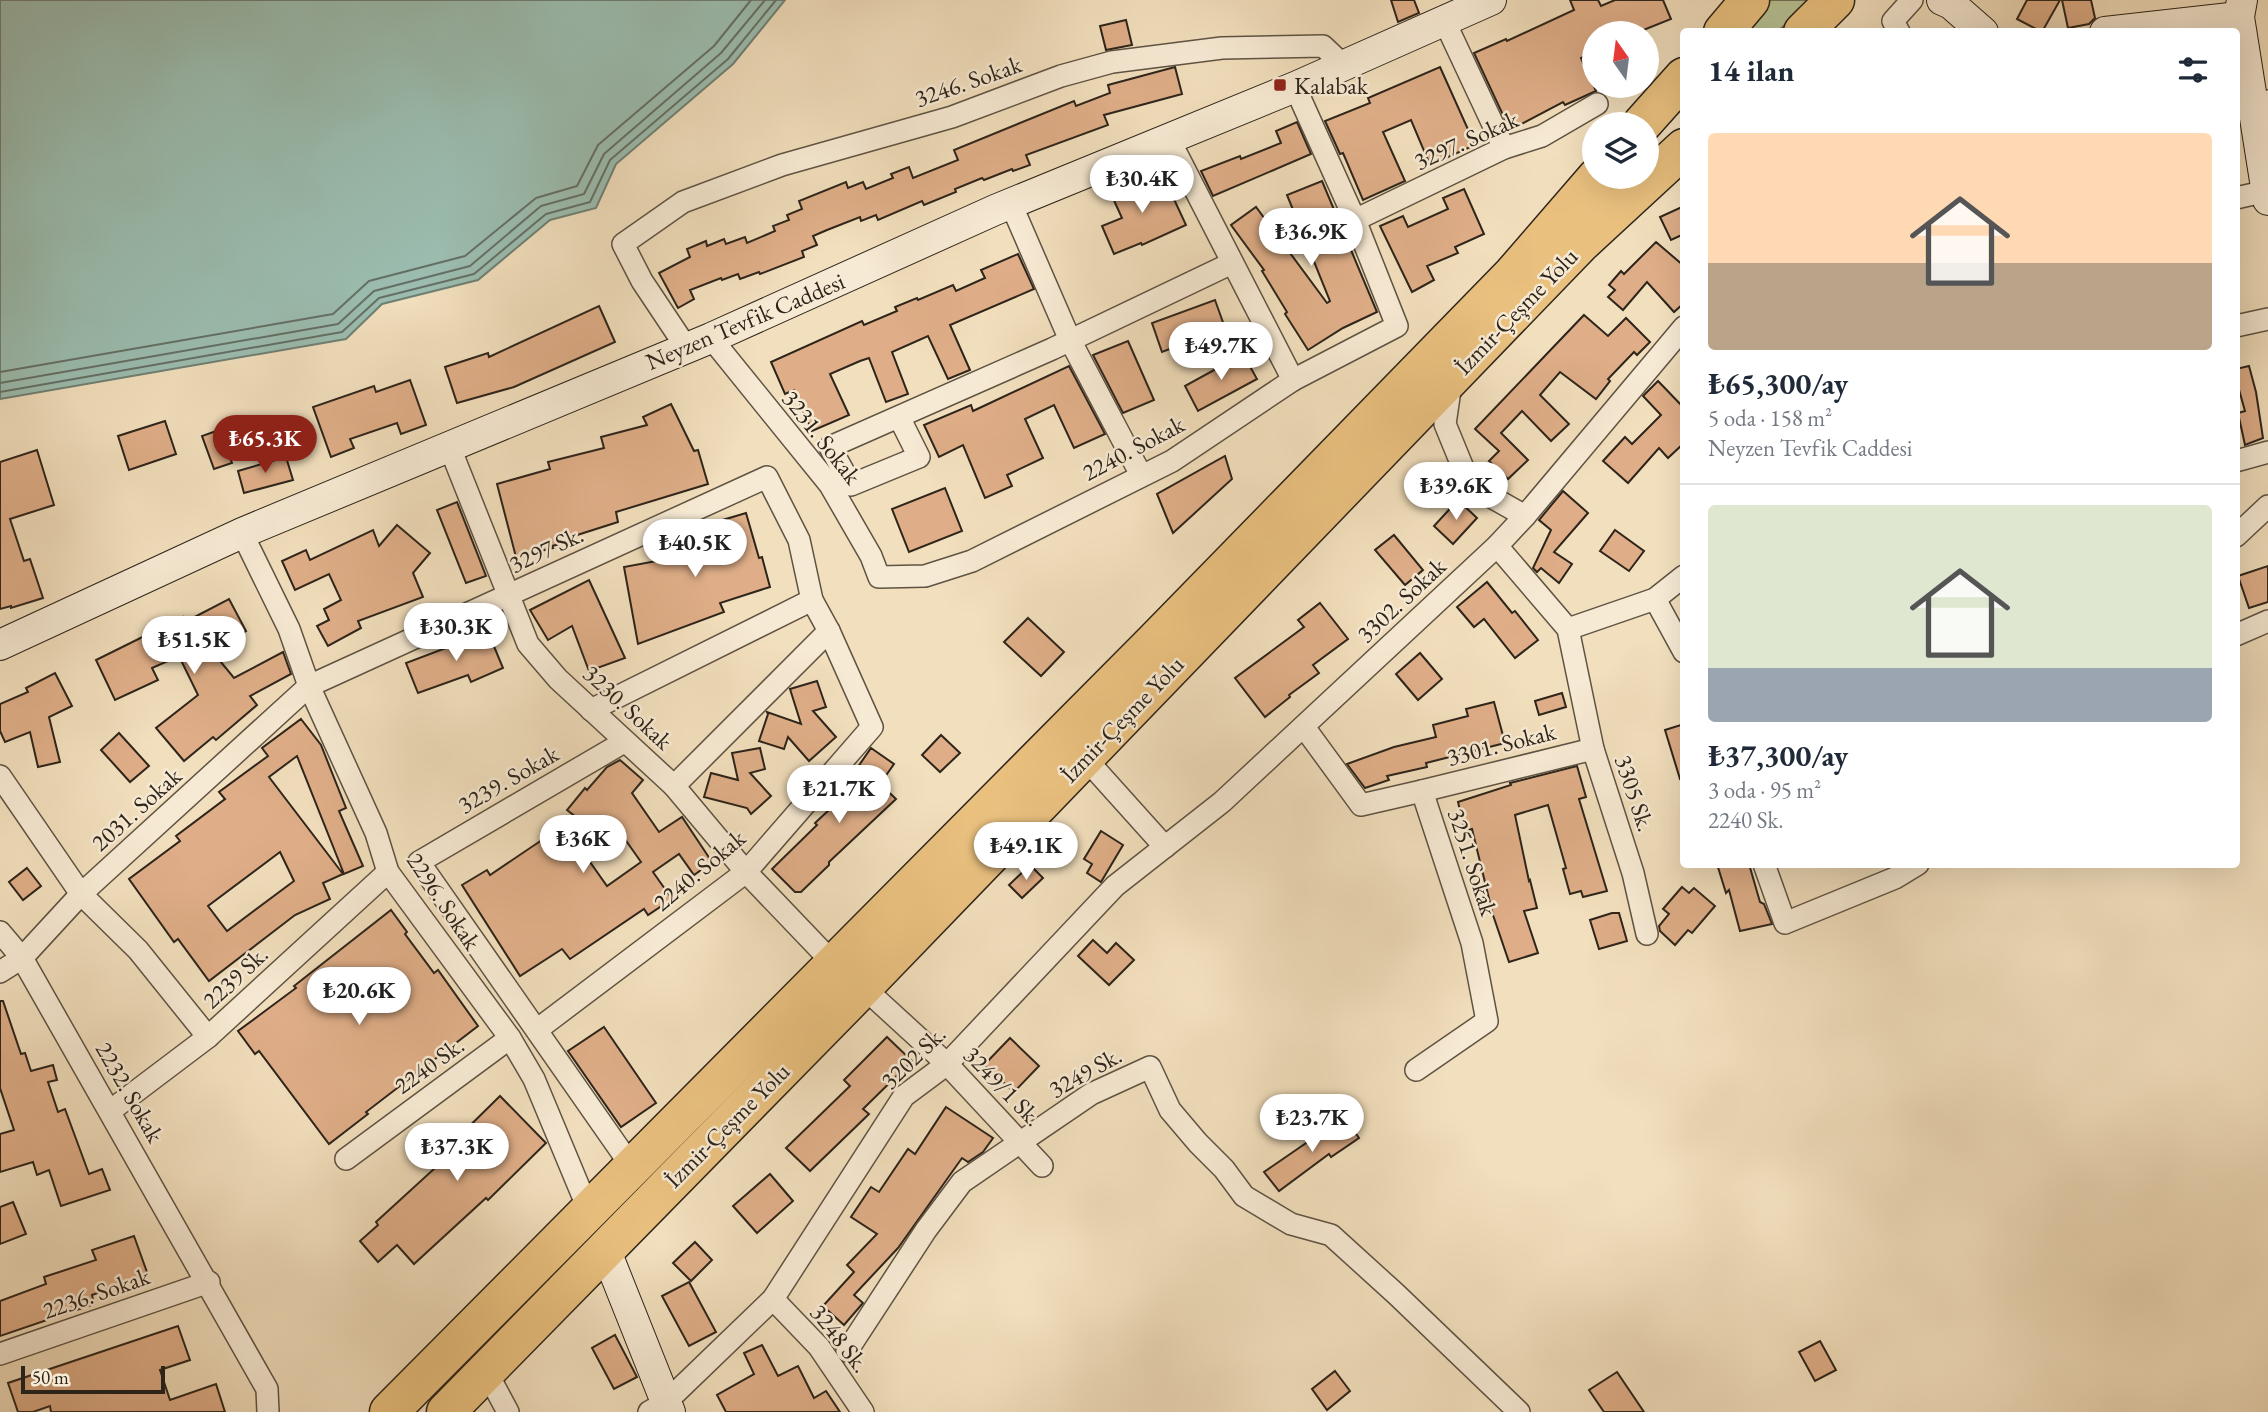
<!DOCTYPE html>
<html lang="tr">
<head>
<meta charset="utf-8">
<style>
  :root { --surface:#fff; --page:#f6f6f7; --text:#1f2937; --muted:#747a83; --line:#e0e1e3; --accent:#8f2418 }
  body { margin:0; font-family:"EB Garamond",serif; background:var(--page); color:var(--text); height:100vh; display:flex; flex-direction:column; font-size:26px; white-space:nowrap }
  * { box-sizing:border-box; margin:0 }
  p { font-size:23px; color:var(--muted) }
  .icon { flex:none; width:38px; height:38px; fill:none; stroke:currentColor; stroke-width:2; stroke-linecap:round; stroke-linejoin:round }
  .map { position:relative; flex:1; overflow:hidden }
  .drawer { position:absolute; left:1680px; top:28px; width:560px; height:840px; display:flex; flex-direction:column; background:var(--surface); border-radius:7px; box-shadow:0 7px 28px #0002 }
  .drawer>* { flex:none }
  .needle { width:46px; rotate:346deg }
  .buttons { position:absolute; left:1582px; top:21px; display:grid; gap:14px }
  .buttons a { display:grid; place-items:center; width:77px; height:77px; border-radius:50%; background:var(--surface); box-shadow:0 7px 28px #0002; font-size:35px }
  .scale { position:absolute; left:21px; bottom:18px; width:144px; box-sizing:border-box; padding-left:7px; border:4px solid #2d241a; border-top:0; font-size:19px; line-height:24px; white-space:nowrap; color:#2d241a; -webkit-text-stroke:5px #f7ead4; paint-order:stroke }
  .price { position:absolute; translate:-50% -60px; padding:0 16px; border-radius:24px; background:#fff; color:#222; font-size:23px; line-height:46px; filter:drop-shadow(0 2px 4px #0008) }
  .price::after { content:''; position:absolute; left:50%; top:42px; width:21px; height:16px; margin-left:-10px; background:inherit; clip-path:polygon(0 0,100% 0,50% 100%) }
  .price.active { background:var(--accent); color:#fff }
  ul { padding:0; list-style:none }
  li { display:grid; align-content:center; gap:14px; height:371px; padding:0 28px }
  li+li { border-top:2px solid var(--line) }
  li span { display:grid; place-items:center; height:217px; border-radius:7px; color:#555 }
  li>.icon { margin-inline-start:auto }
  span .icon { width:126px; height:126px; fill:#fffc; stroke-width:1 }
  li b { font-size:30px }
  h2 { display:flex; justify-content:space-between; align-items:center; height:84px; padding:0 28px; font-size:30px }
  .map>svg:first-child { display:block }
  .green { fill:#b7c294; stroke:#727357; stroke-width:2 }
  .water { fill:#9bbdb0; stroke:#6f8074; stroke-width:2 }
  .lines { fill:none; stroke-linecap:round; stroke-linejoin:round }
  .shore { stroke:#647065; stroke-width:2 }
  .building { fill:#dfae88; stroke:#2d241a; stroke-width:2; fill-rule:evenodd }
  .street-casing { stroke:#5e5343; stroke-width:24 }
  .secondary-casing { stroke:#2d241a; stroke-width:32 }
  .highway-casing { stroke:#2d241a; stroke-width:41 }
  .street { stroke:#f7ead4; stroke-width:21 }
  .secondary { stroke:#f7ead4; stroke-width:30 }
  .highway { stroke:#e9c07e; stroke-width:38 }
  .poi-dot { fill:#8f2418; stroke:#f7ead4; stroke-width:2.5 }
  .labels { text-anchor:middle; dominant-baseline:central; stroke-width:5; stroke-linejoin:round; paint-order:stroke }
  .street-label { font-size:24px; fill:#2d241a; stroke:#f7ead4 }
  .poi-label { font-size:24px; fill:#2d241a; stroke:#f7ead4; text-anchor:start }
</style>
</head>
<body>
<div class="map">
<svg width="2268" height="1412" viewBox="0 0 2268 1412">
  <rect width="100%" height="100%" fill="#f2dfbd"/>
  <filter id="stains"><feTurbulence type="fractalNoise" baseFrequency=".00286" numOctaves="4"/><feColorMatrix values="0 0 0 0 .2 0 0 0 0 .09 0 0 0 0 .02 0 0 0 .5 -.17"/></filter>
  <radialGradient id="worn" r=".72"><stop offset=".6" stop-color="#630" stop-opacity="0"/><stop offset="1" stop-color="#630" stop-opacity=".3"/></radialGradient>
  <polygon class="green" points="1764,0 1813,0 1778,31 1736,32"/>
  <polygon class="water" points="0,0 785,0 733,64 616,164 596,208 550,220 478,280 382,304 346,339 0,399"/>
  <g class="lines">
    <g class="shore">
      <polyline points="0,372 333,314 369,281 465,256 536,198 577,186 598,145 714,46 751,0"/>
      <polyline points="0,383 338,324 374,291 470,266 541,206 584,194 604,154 721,53 765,0"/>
      <polyline points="0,392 342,332 379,298 474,274 546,214 590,202 610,160 728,59 776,0"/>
    </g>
  </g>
  <g class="building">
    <polygon points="1391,0 1414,0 1419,13 1398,22"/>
    <polygon points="1570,0 1598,0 1601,6 1615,0 1663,0 1671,19 1636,33 1594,33 1594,52 1581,58 1596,91 1565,105 1563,102 1510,130 1474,53 1506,39 1507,41 1574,10"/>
    <polygon points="2027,0 2060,0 2042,32 2017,19"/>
    <polygon points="2062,0 2091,0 2095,18 2089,24 2068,28"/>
    <polygon points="1126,20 1132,45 1106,50 1100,26"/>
    <polygon points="1175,67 1182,94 1104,115 1108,125 1026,155 1030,165 1013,171 1012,169 984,180 982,178 955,189 956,192 924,205 922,201 878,220 876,215 861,221 860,217 827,230 813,236 817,245 802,251 804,257 760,274 759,272 740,279 738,274 722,280 721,278 690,290 694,299 678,308 659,273 690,257 687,249 706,241 707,246 724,239 726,244 745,237 747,243 775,231 773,226 789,220 787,215 802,209 799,201 846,182 848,188 863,182 866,189 893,178 891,174 909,167 913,178 958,160 954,150 1074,101 1076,106 1110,93 1108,85"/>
    <polygon points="1440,67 1475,145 1430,165 1411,120 1383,132 1405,181 1363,200 1343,153 1340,154 1325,121 1370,103 1368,98"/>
    <polygon points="1297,122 1311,154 1213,196 1201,171 1240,156 1241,159 1281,143 1276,131"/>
    <polygon points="1155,173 1167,199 1173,197 1186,225 1142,245 1141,243 1114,254 1102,226 1122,218 1111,194"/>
    <polygon points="1322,181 1377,312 1343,328 1308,350 1285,314 1287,312 1262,271 1264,270 1231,225 1256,207 1327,303 1330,301 1287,195"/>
    <polygon points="1464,189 1484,234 1455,247 1458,253 1427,266 1434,280 1412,292 1380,226 1403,216 1408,227 1448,209 1443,198"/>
    <polygon points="1684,206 1684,234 1671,240 1660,217"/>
    <polygon points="1656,242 1684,266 1684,303 1674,312 1647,282 1623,310 1608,297 1615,290 1609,285 1621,271 1624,274"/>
    <polygon points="1018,254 1034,289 950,325 970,370 948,379 928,336 892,352 908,394 886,402 869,358 860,361 830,374 849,415 812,431 794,390 785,394 771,362 862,321 864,325 897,311 895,307 917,298 918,300 953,285 956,291 985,278 981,270"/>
    <polygon points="1215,300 1225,328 1162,352 1152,323"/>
    <polygon points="599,306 615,342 514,387 457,403 445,367 488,353 489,357"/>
    <polygon points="1584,315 1608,336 1626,318 1650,342 1637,355 1634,352 1608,379 1610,381 1596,399 1560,372 1540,395 1569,424 1551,441 1522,411 1501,433 1528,460 1508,479 1489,461 1499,451 1475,429"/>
    <polygon points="1128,341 1154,400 1123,413 1093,355"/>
    <polygon points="1243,354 1257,379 1198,411 1185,386"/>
    <polygon points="1069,366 1105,434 1074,448 1054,405 1025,419 1043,458 1007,475 1012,486 985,498 963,445 939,457 924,425 971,405 973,411"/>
    <polygon points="2249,366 2256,392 2263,438 2245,445 2238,413 2245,411 2236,379 2236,369"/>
    <polygon points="410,380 426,425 401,434 397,423 350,439 354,448 331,457 313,407 374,386 376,392"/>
    <polygon points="1658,381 1684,408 1684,443 1668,458 1659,448 1628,483 1603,461 1625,437 1632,444 1661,415 1643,396"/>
    <polygon points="671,404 694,451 698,450 708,484 616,512 618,522 571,537 572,541 552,546 553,548 516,557 497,484 550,469 548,462 604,448 601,437 647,425 643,417"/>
    <polygon points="165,421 176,454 129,470 118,436"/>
    <polygon points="219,430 232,463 214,469 202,436"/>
    <polygon points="37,450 54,505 10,519 24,561 30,559 43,598 11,608 11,606 0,609 0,462"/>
    <polygon points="1225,456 1232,479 1173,533 1157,494"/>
    <polygon points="286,457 293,480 244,493 238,471"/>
    <polygon points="945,488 962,531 909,552 892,509"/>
    <polygon points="1563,491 1588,513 1554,552 1572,564 1559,583 1541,568 1537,572 1533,568 1551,530 1539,520"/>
    <polygon points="1458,500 1477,518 1453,544 1434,526"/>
    <polygon points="457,502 486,576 466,583 437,510"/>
    <polygon points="746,513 759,558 762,557 770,587 720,603 724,612 638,644 624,567 662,560 659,547 711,533 709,524"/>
    <polygon points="397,525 430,553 413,573 423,597 358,621 361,628 328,646 317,626 329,620 324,609 341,600 329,574 295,590 282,561 306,550 310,560 373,530 379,546"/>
    <polygon points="1615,530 1644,551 1629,571 1600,551"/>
    <polygon points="1394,535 1423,570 1405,585 1375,550"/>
    <polygon points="2268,566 2268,602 2249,608 2238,576"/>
    <polygon points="589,580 625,658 589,671 572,626 548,640 530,610"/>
    <polygon points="1487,582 1512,613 1515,611 1538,640 1515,658 1484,619 1474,627 1457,607"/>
    <polygon points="229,599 246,631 211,650 234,678 283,652 291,674 250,696 257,705 216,740 213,737 184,761 156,728 198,695 179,656 152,668 158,680 115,700 96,660 183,617 185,622"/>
    <polygon points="1320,603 1348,639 1313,665 1319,673 1289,695 1290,697 1265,717 1235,678 1304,627 1298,620"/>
    <polygon points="1028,618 1064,652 1041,676 1004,642"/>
    <polygon points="488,632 503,668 471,682 468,675 418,693 406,663"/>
    <polygon points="1420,653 1442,679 1418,700 1396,674"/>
    <polygon points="55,673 72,706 49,717 60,762 38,767 30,732 5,742 0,731 0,704 28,692 26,688"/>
    <polygon points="817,681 826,707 813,711 836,737 809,761 788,737 784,749 759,741 768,714 767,712 801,724 790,689"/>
    <polygon points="1562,693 1566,707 1539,715 1535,701"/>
    <polygon points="1494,702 1505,743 1426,763 1427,767 1387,776 1389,780 1365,788 1347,764 1394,747 1436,737 1433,725 1468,716 1466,709"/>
    <path d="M301,719L321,745L346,808L339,811L363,866L344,874L297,756L269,777L343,874L323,883L330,899L295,915L209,981L178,939L174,942L129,879L180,841L176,836L225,799L219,792L268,756L262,748ZM280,852L294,881L227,931L208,906Z"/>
    <polygon points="1684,724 1684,778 1680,779 1665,730"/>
    <polygon points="119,733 149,766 130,782 101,750"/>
    <polygon points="941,735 960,753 940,772 922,755"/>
    <polygon points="760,748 765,769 750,773 771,796 751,814 747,808 704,797 711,773 738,780 732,753"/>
    <polygon points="871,748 894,764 880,784 896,799 829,862 829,865 801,892 795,892 772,869 817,825 815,823 861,780 853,774"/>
    <path d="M620,760L643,780L632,793L659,832L682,817L712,862L694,875L679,854L653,872L672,899L648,915L644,909L570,959L562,949L520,976L462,885L487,870L490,875L576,817L567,810L585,788L587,790L607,767ZM610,818L641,862L607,886L583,852Z"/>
    <polygon points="1577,766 1586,797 1579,799 1607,891 1583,897 1581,891 1570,894 1563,869 1566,868 1548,805 1515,815 1529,881 1530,880 1537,908 1524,911 1538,953 1509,962 1493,915 1472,829 1465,831 1458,802 1511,785 1510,783"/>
    <polygon points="1101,831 1123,845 1101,882 1087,873 1092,864 1084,859"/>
    <polygon points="1717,864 1749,864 1760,902 1764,904 1772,924 1740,931 1729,890 1726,893"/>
    <polygon points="1030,865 1043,878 1022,898 1009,885"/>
    <polygon points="27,868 41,886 23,900 9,882"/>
    <polygon points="1682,887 1689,893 1694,888 1715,906 1692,933 1688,930 1675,945 1660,931 1659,926 1669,914 1663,909"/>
    <polygon points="391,910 407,932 405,934 434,973 438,970 478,1026 366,1112 368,1114 329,1144 259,1051 255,1054 238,1031 296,988 294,986"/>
    <polygon points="1612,913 1619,913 1627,941 1599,949 1590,920"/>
    <polygon points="1093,940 1107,953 1116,943 1134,960 1109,985 1078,956"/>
    <polygon points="0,1001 3,1001 21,1054 25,1053 31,1071 53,1065 57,1080 48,1082 58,1112 65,1109 89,1174 102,1169 110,1190 61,1206 49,1170 37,1175 33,1162 0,1172 0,1134 14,1130 0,1088"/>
    <polygon points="604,1027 656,1103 621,1127 568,1051"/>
    <polygon points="887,1037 912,1061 863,1109 869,1114 810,1171 786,1148 850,1086 844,1080"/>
    <polygon points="1010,1038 1039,1066 1014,1092 984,1065"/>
    <polygon points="500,1096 546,1143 488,1200 486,1198 414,1264 397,1245 378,1262 360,1241 378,1225 376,1222 446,1158 442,1153"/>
    <polygon points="946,1107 993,1138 983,1152 968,1162 962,1158 898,1248 854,1295 863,1303 844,1325 823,1306 854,1272 847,1265 877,1234 851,1217 871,1187 879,1192 908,1149 915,1154"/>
    <polygon points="1344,1117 1359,1138 1331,1157 1329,1154 1279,1191 1264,1172"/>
    <polygon points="770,1174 793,1201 757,1233 733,1206"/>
    <polygon points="13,1202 26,1234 0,1244 0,1207"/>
    <polygon points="134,1236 148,1275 92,1295 94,1304 0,1336 0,1301 46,1284 44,1277 96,1260 92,1250"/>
    <polygon points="695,1242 712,1260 691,1281 673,1263"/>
    <polygon points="689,1282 716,1332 689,1346 662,1296"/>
    <polygon points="178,1326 190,1360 160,1370 170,1400 216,1384 225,1412 51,1412 50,1406 33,1412 18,1412 8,1383"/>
    <polygon points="615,1335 637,1377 614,1389 592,1348"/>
    <polygon points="1820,1341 1836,1370 1815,1381 1799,1352"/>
    <polygon points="762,1345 778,1376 798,1366 814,1398 826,1391 840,1412 726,1412 717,1395 754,1374 744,1353"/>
    <polygon points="1335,1371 1350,1391 1327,1410 1312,1389"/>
    <polygon points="1617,1372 1644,1412 1604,1412 1589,1390"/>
  </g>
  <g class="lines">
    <defs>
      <g id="street">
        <polyline points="1444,20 1504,148"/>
        <polyline points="1899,32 1893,21 1912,0"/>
        <polyline points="2236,104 2253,105 2268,101"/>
        <polyline points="1169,139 1293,380"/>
        <polyline points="2236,198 2267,191"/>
        <polyline points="1011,204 1070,340 1141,475"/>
        <polyline points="1355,220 1504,148 1542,136 1597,104"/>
        <polyline points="2236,326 2268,319"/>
        <polyline points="711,338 830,485 871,556 879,577 925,576 972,561 1172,461 1293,380 1397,326 1355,220 1295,87"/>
        <polyline points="686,347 642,281 623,244 683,202 782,165 952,117 1061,76 1112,62 1222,48 1323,46 1343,65"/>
        <polyline points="1451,383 1445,424 1470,485 1525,516"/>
        <polyline points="899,417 919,457 851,485 830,447 1052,349 1232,263"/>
        <polyline points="450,448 528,644 558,679 674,786 746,872 834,964"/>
        <polyline points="2236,461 2268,452"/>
        <polyline points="242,533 289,629 309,686 376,833 388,872 510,1038 534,1079 589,1211"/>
        <polyline points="2236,536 2268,506"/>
        <polyline points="1497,546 1568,629 1593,749 1633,873 1647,934"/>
        <polyline points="1655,599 1684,652"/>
        <polyline points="1568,629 1655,599 1684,576"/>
        <polyline points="2236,635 2268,621"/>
        <polyline points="591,710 812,600"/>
        <polyline points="1304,727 1361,805 1422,791 1472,943 1487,1021 1416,1070"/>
        <polyline points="624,742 419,862 632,1167"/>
        <polyline points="1085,758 1165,847"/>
        <polyline points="0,776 81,894 138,950 208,1037"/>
        <polyline points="674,786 829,631"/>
        <polyline points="1422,791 1593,749"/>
        <polyline points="1764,864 1785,923 1895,878 1918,864"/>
        <polyline points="0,932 22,958 267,1389 268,1412"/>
        <polyline points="0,972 22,958 81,894 309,686 767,477 799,540 812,600 829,631 872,727 746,872 538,1029"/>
        <polyline points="863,987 947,1064 1042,1166"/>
        <polyline points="110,1111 208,1037 388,872"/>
        <polyline points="346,1159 510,1038"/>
        <polyline points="773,1299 819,1347 863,1412"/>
        <polyline points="847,1351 926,1230 962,1182 1091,1094 1150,1067 1170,1110 1198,1143 1224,1169 1244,1196 1291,1224 1331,1235 1396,1294 1519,1412"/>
        <polyline points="0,1354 209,1282"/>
        <polyline points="486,1371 508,1412"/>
        <polyline points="649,1412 665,1403 773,1299 904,1096 947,1064 1115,886 1222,802 1497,546 1525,516 1684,327"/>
      </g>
      <g id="secondary">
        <polyline points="1942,0 1951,4 1983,32"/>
        <polyline points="2242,0 2239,17 2268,200"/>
        <polyline points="2105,32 2239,17"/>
        <polyline points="0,645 242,533 711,338 995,210 1295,87 1491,0"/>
        <polyline points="605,1249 670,1412"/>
      </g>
      <g id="highway">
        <polyline points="1723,32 1750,0"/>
        <polyline points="1803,32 1835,0"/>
        <polyline points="1642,124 1684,77"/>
        <polyline points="389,1412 1156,640 1513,274 1597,177"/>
        <polyline points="446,1412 863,987 1580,244 1684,148"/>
      </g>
    </defs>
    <use href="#street" class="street-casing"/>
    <use href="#secondary" class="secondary-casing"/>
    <use href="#highway" class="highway-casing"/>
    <use href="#street" class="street"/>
    <use href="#secondary" class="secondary"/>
    <use href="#highway" class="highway"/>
  </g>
  <rect class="poi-dot" x="1273" y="78" width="14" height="14" rx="3.5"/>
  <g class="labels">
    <g class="street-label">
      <text transform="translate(968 81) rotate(-19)">3246. Sokak</text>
      <text transform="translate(1466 140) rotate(-24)">3297. Sokak</text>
      <text transform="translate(1516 311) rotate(-46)">İzmir-Çeşme Yolu</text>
      <text transform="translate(745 321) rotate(-23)">Neyzen Tevfik Caddesi</text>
      <text transform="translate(822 437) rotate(52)">3231. Sokak</text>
      <text transform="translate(1133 448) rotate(-28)">2240. Sokak</text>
      <text transform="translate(546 549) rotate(-25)">3297 Sk.</text>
      <text transform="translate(1401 600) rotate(-43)">3302. Sokak</text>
      <text transform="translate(628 707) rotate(43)">3230. Sokak</text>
      <text transform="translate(1122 719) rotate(-46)">İzmir-Çeşme Yolu</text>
      <text transform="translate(1501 744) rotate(-14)">3301. Sokak</text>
      <text transform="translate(508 779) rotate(-30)">3239. Sokak</text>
      <text transform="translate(1635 793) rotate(72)">3305 Sk.</text>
      <text transform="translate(136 809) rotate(-42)">2031. Sokak</text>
      <text transform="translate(1473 862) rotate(72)">3251. Sokak</text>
      <text transform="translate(699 870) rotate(-40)">2240. Sokak</text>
      <text transform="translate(444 901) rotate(56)">2296. Sokak</text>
      <text transform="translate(235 977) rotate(-43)">2239 Sk.</text>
      <text transform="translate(913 1057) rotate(-44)">3202 Sk.</text>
      <text transform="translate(429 1065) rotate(-36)">2240 Sk.</text>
      <text transform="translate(1085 1072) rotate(-29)">3249 Sk.</text>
      <text transform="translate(1003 1086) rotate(46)">3249/1 Sk.</text>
      <text transform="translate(130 1092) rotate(60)">2232. Sokak</text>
      <text transform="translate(727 1125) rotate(-45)">İzmir-Çeşme Yolu</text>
      <text transform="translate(96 1293) rotate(-19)">2236. Sokak</text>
      <text transform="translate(840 1338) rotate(52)">3248 Sk.</text>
    </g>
    <g class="poi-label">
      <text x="1294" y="85">Kalabak</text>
    </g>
  </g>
  <rect width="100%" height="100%" filter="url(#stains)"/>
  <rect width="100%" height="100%" fill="url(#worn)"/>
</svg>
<div class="buttons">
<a><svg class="needle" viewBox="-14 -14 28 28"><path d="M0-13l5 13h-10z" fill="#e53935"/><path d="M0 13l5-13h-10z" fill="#747a83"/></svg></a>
<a><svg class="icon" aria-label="layers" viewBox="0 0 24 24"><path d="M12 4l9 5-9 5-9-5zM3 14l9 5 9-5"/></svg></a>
</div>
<div class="scale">50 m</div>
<b class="price" style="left:1142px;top:215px">₺30.4K</b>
<b class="price" style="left:1311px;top:268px">₺36.9K</b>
<b class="price" style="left:1221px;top:382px">₺49.7K</b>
<b class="price active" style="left:265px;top:475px">₺65.3K</b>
<b class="price" style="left:1456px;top:522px">₺39.6K</b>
<b class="price" style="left:695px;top:579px">₺40.5K</b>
<b class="price" style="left:456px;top:663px">₺30.3K</b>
<b class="price" style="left:194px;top:676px">₺51.5K</b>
<b class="price" style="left:839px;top:825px">₺21.7K</b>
<b class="price" style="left:583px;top:875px">₺36K</b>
<b class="price" style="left:1026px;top:882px">₺49.1K</b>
<b class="price" style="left:359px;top:1027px">₺20.6K</b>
<b class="price" style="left:1312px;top:1154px">₺23.7K</b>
<b class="price" style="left:457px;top:1183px">₺37.3K</b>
<section class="drawer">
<h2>14 ilan<svg class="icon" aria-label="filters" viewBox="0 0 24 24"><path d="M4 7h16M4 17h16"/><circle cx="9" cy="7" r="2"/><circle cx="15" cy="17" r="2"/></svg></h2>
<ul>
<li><span style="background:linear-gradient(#ffd9b3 60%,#b9a48a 0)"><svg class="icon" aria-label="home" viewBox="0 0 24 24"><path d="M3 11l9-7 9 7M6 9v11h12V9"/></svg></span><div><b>₺65,300/ay</b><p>5 oda · 158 m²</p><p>Neyzen Tevfik Caddesi</p></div></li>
<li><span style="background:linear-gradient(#dfe7d0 75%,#9aa5b1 0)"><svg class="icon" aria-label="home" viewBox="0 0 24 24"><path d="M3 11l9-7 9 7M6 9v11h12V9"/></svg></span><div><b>₺37,300/ay</b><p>3 oda · 95 m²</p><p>2240 Sk.</p></div></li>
</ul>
</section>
</div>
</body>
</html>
